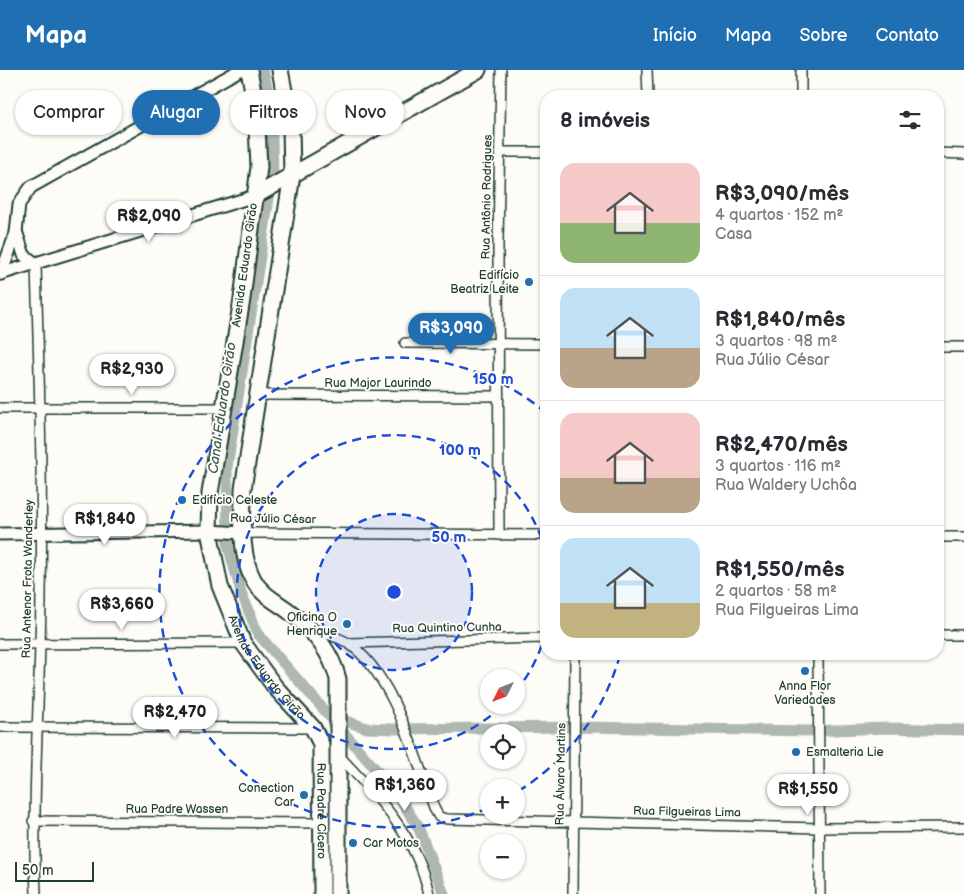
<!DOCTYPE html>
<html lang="pt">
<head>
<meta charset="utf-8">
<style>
  :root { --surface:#fff; --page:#f2f2f3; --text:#2b2b33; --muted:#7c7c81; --line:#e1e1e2; --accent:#1f6fb2 }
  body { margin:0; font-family:"Balsamiq Sans",sans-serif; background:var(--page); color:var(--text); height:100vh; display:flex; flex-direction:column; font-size:19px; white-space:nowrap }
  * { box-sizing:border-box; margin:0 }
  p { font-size:16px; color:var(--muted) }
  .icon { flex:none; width:28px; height:28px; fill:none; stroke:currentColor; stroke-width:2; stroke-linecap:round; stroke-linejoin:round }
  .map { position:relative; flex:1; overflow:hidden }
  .details { position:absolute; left:540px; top:20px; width:404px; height:570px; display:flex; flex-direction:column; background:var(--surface); border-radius:20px; box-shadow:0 1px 4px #0004 }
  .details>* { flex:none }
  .hud { position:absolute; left:15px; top:20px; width:450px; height:45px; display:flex; gap:10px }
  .needle { width:32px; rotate:228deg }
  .controls { position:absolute; left:480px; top:599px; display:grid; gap:10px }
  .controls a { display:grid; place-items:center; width:45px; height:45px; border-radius:50%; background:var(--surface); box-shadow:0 1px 4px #0004; font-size:25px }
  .scale { position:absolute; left:15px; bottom:12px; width:79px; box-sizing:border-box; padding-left:5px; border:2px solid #1f3d34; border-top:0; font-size:14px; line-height:18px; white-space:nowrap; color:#1f3d34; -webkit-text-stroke:4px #fdfcf7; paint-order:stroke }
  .price { position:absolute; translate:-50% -42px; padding:0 11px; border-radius:18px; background:#fff; color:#222; font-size:16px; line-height:32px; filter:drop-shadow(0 1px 2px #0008) }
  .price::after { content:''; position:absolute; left:50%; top:30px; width:15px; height:11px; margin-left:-8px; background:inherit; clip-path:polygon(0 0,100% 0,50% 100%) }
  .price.selected { background:var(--accent); color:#fff }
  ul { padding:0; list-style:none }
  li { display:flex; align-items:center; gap:15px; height:125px; padding:0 20px }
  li+li { border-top:1px solid var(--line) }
  li span { display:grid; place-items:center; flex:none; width:140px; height:100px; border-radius:15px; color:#555 }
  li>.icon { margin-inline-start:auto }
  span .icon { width:60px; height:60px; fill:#fffc; stroke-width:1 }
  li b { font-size:21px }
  h2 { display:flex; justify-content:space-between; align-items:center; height:60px; padding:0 20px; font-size:21px }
  .chip { padding:0 18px; border-radius:22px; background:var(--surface); box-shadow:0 1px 4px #0004; font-size:18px; line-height:45px }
  .chip.selected { background:var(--accent); color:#fff }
  header { display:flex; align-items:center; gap:30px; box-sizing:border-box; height:70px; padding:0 25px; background:var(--accent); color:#fff }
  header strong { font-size:24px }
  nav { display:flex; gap:28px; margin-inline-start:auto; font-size:18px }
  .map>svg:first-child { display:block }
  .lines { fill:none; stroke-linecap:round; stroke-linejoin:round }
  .canal { stroke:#aeb8b1; stroke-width:11 }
  .minor-casing { stroke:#1f3d34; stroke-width:12 }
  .tertiary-casing { stroke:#1f3d34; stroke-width:15 }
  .primary-casing { stroke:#1f3d34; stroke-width:19 }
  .minor { stroke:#fdfcf7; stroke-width:9 }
  .tertiary { stroke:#fdfcf7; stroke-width:11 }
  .primary { stroke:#fdfcf7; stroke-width:15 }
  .ring { fill:none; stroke:#1d4ed8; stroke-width:2.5; stroke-dasharray:9 6 }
  .poi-dot { fill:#1f6fb2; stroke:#fdfcf7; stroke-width:2 }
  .labels { text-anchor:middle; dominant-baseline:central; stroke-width:4; stroke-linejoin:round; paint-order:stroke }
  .street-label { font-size:12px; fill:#1f3d34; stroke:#fdfcf7 }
  .poi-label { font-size:12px; fill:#1f3d34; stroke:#fdfcf7; text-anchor:end }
  .water-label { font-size:14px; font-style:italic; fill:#435c53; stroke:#fdfcf7 }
  .centre { fill:#1d4ed8; stroke:#fdfcf7; stroke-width:2.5 }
  .ring-label { font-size:15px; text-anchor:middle; font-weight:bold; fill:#1d4ed8; stroke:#fdfcf7; stroke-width:4; stroke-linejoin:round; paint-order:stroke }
</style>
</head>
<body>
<header>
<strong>Mapa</strong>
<nav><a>Início</a><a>Mapa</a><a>Sobre</a><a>Contato</a></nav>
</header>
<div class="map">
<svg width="964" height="824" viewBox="0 0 964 824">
  <rect width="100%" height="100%" fill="#fdfcf7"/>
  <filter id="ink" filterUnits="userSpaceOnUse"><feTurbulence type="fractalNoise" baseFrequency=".02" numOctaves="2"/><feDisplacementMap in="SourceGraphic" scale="10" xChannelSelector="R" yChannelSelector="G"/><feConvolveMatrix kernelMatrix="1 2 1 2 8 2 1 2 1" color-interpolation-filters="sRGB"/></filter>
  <g filter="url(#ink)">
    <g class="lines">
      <g class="canal">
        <polyline points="263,0 271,35 273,103 227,398 228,475 241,522 258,564 398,725 419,759 444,824"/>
        <polyline points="333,647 367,658 393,659 582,657 809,661 887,658 964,660"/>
      </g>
      <defs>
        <g id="minor">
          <polyline points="647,0 648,26"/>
          <polyline points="801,26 801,0"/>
          <polyline points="501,82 546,82"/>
          <polyline points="938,83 964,84"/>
          <polyline points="405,273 546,274"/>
          <polyline points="938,277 964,277"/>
          <polyline points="259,325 498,326"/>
          <polyline points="0,338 223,338"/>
          <polyline points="243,463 546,465"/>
          <polyline points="499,465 498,173 501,0"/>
          <polyline points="938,467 964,467"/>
          <path d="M313,559C324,563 338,567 348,573C395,605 415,689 435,740L439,747L447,749L821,758L964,757"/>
          <polyline points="938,565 964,565"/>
          <polyline points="348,573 546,568"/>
          <polyline points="0,574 243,573"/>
          <polyline points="818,584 820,824"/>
          <polyline points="0,657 313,658"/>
          <path d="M338,685C377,725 417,767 429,824"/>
          <polyline points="33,751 321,753"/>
          <path d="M36,824C32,725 40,626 41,526C43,415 39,305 36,194"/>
          <polyline points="573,824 575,584"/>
        </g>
        <g id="tertiary">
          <polyline points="17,164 24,185 36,194"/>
          <polyline points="0,204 255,126"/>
          <polyline points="1,204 16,163 19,134 31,117 240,0"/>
          <polyline points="0,464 209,461 243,463"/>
        </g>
        <g id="primary">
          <path id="s1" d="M249,0L256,37L259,97L242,229L210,423L209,461L220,516L243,573L275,617L313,658L321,674L322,824"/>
          <path d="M280,0L291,57L292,105L243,419C243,447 239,483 253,509C261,525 277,532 290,542C312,559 331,581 338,609V824"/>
          <polyline points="255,126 478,0"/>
        </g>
      </defs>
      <use href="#minor" class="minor-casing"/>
      <use href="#tertiary" class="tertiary-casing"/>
      <use href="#primary" class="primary-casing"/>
      <use href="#minor" class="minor"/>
      <use href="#tertiary" class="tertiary"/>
      <use href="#primary" class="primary"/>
    </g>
  </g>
  <circle cx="394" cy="522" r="78" fill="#1d4ed8" fill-opacity=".12"/>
  <g class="ring">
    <circle cx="394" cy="522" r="78"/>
    <path d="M546 561A157 157 0 0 1 517 620M502 636A157 157 0 1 1 546 483"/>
    <path d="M620 585A235 235 0 0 1 517 722M488 738A235 235 0 1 1 545 342"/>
  </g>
  <g class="poi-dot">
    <circle cx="529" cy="212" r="5"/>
    <circle cx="182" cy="430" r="5"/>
    <circle cx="347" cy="554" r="5"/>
    <circle cx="805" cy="601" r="5"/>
    <circle cx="796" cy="682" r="5"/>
    <circle cx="304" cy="725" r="5"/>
    <circle cx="353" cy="773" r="5"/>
  </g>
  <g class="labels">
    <g class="street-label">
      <text transform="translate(487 127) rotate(-89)">Rua Antônio Rodrigues</text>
      <text transform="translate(245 195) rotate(-82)">Avenida Eduardo Girão</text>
      <text x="378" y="313">Rua Major Laurindo</text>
      <text transform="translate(273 449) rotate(1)">Rua Júlio César</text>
      <text transform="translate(28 509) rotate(-89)">Rua Antenor Frota Wanderley</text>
      <text transform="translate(447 558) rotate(-1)">Rua Quintino Cunha</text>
      <text stroke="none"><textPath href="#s1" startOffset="616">Avenida Eduardo Girão</textPath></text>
      <text transform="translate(561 704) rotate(-89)">Rua Álvaro Martins</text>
      <text x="177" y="739">Rua Padre Wassen</text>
      <text stroke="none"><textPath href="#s1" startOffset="778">Rua Padre Cícero</textPath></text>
      <text transform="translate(687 742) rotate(1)">Rua Filgueiras Lima</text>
    </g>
    <g class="poi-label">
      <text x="519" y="205">Edifício<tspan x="519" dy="14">Beatriz Leite</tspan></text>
      <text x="192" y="430" text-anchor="start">Edifício Celeste</text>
      <text x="337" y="547">Oficina O<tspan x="337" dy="14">Henrique</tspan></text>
      <text x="805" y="616" text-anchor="middle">Anna Flor<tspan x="805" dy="14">Variedades</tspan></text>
      <text x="806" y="682" text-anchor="start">Esmalteria Lie</text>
      <text x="294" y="718">Conection<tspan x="294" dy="14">Car</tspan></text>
      <text x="363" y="773" text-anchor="start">Car Motos</text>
    </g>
    <g class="water-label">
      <text transform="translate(222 338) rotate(-82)">Canal Eduardo Girão</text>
    </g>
  </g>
  <circle cx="394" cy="522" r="8" class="centre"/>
  <g class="ring-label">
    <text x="493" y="314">150 m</text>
    <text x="460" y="385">100 m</text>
    <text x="449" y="472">50 m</text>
  </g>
</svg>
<div class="controls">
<a><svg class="needle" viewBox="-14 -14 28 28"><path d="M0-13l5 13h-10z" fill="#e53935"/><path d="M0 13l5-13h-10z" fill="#7c7c81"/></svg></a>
<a><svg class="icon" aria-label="locate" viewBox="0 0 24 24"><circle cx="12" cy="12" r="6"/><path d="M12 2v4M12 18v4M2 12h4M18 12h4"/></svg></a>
<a>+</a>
<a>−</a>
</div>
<div class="scale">50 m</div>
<b class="price" style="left:149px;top:173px">R$2,090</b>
<b class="price selected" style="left:451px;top:285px">R$3,090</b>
<b class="price" style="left:132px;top:326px">R$2,930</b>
<b class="price" style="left:105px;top:476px">R$1,840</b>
<b class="price" style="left:122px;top:561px">R$3,660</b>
<b class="price" style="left:175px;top:669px">R$2,470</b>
<b class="price" style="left:405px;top:742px">R$1,360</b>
<b class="price" style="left:808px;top:746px">R$1,550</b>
<div class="hud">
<a class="chip">Comprar</a>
<a class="chip selected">Alugar</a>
<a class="chip">Filtros</a>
<a class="chip">Novo</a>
</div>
<section class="details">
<h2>8 imóveis<svg class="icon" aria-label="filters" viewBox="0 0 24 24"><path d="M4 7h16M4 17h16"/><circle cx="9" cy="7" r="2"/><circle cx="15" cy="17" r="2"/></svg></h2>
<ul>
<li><span style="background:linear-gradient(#f6c9c9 60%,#8fb573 0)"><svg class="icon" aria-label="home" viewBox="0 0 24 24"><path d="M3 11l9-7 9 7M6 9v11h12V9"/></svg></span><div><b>R$3,090/mês</b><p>4 quartos · 152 m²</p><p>Casa</p></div></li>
<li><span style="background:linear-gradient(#bfe0f5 60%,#b9a48a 0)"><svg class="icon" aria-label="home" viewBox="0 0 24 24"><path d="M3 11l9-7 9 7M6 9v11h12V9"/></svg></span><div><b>R$1,840/mês</b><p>3 quartos · 98 m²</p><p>Rua Júlio César</p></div></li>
<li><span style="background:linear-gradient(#f6c9c9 65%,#b9a48a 0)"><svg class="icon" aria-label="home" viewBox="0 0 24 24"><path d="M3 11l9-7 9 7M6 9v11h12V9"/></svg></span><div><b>R$2,470/mês</b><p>3 quartos · 116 m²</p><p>Rua Waldery Uchôa</p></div></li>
<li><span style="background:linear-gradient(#bfe0f5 65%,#c2b280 0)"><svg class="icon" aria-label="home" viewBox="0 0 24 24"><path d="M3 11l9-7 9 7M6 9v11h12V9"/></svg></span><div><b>R$1,550/mês</b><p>2 quartos · 58 m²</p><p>Rua Filgueiras Lima</p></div></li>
</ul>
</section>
</div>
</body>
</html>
